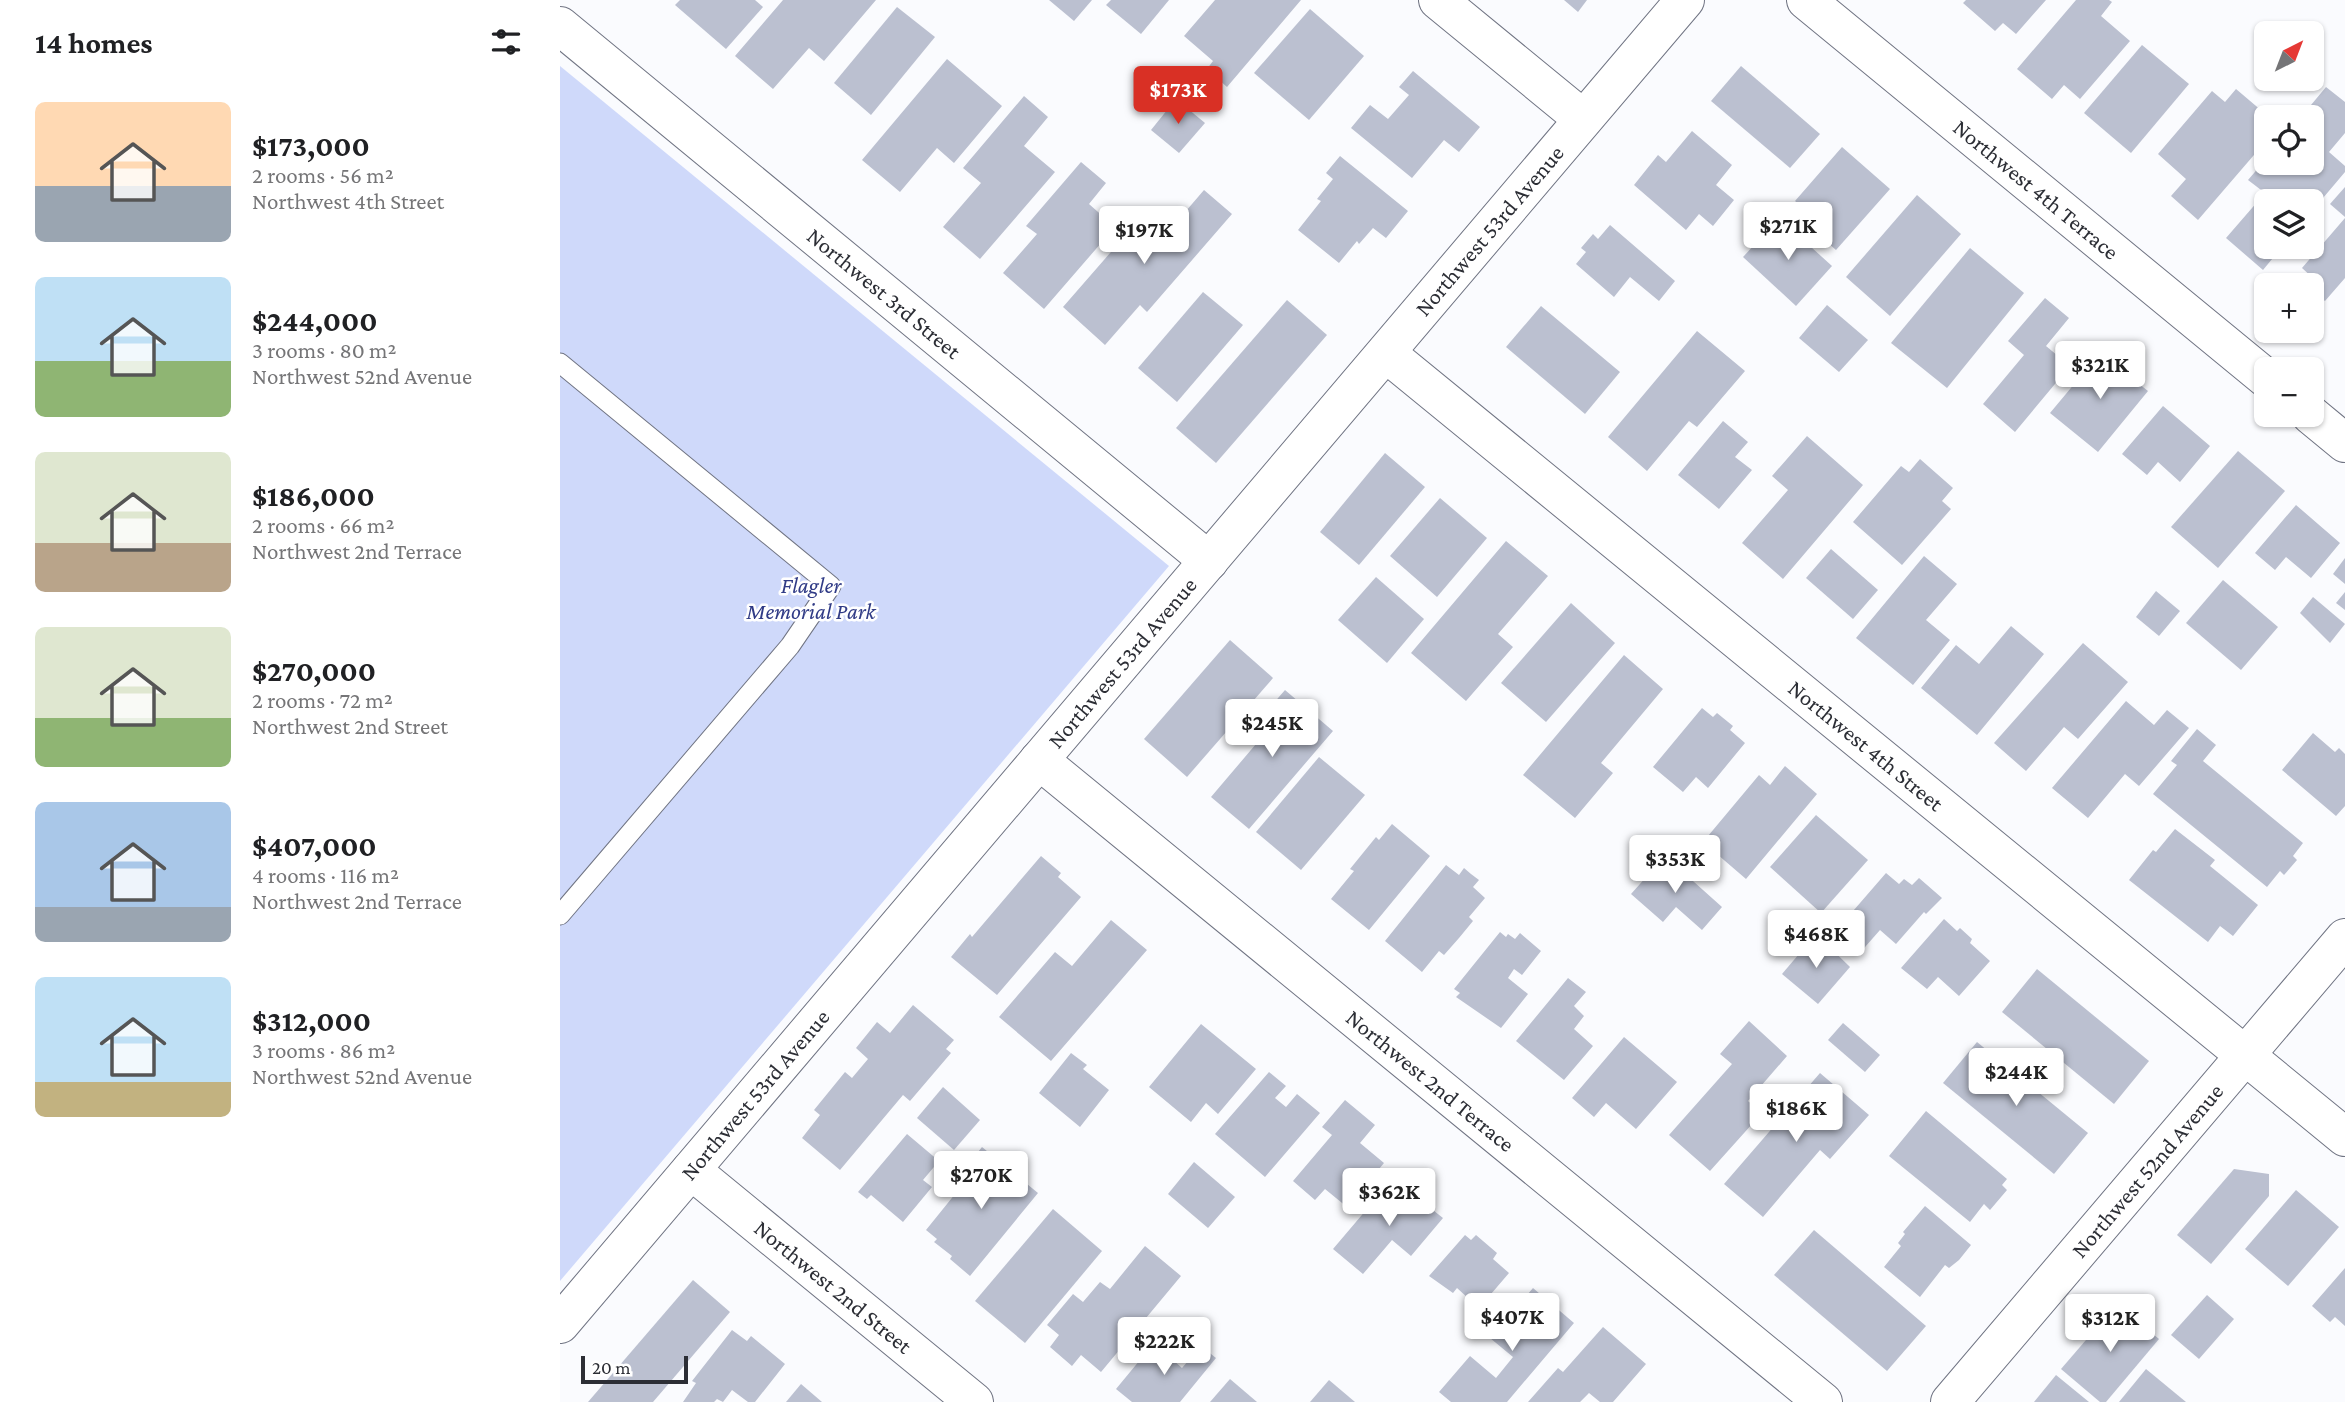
<!DOCTYPE html>
<html lang="en">
<head>
<meta charset="utf-8">
<style>
  :root { --surface:#fff; --page:#f6f6f6; --text:#202124; --muted:#757577; --accent:#d93025 }
  body { margin:0; font-family:"Crimson Pro",serif; background:var(--page); color:var(--text); height:100vh; display:flex; flex-direction:column; font-size:26px; white-space:nowrap }
  * { box-sizing:border-box; margin:0 }
  p { font-size:23px; color:var(--muted) }
  .icon { flex:none; width:38px; height:38px; fill:none; stroke:currentColor; stroke-width:2; stroke-linecap:round; stroke-linejoin:round }
  .map { position:relative; flex:1; overflow:hidden }
  .details { display:flex; flex-direction:column; background:var(--surface); width:560px }
  .details>* { flex:none }
  .needle { width:46px; rotate:42deg }
  .fabs { position:absolute; left:1694px; top:21px; display:grid; gap:14px }
  .fabs a { display:grid; place-items:center; width:70px; height:70px; border-radius:10px; background:var(--surface); box-shadow:0 2px 5px #0004; font-size:35px }
  .scale { position:absolute; left:21px; bottom:18px; width:107px; box-sizing:border-box; padding-left:7px; border:4px solid #2c2e35; border-top:0; font-size:19px; line-height:24px; white-space:nowrap; color:#2c2e35; -webkit-text-stroke:5px #fff; paint-order:stroke }
  .price { position:absolute; translate:-50% -60px; padding:0 16px; border-radius:7px; background:#fff; color:#222; font-size:23px; line-height:46px; filter:drop-shadow(0 2px 4px #0008) }
  .price::after { content:''; position:absolute; left:50%; top:42px; width:21px; height:16px; margin-left:-10px; background:inherit; clip-path:polygon(0 0,100% 0,50% 100%) }
  .price.active { background:var(--accent); color:#fff }
  ul { padding:0; list-style:none }
  li { display:flex; align-items:center; gap:21px; height:175px; padding:0 35px }
  li span { display:grid; place-items:center; flex:none; width:196px; height:140px; border-radius:10px; color:#555 }
  li>.icon { margin-inline-start:auto }
  span .icon { width:84px; height:84px; fill:#fffc; stroke-width:1 }
  li b { font-size:30px }
  h2 { display:flex; justify-content:space-between; align-items:center; height:84px; padding:0 35px; font-size:30px }
  main { display:flex; flex:1; min-height:0 }
  .map>svg:first-child { display:block }
  .green { fill:#cfd9fa }
  .building { fill:#bbc0d0 }
  .lines { fill:none; stroke-linecap:round; stroke-linejoin:round }
  .service-casing { stroke:#707483; stroke-width:21 }
  .minor-casing { stroke:#707483; stroke-width:40 }
  .service { stroke:#fff; stroke-width:19 }
  .minor { stroke:#fff; stroke-width:38 }
  .labels { text-anchor:middle; dominant-baseline:central; stroke-width:5; stroke-linejoin:round; paint-order:stroke }
  .street-label { font-size:23px; fill:#2c2e35; stroke:#fff }
  .park-label { font-size:23px; font-style:italic; fill:#303b86; stroke:#fff }
</style>
</head>
<body>
<main>
<section class="details">
<h2>14 homes<svg class="icon" aria-label="filters" viewBox="0 0 24 24"><path d="M4 7h16M4 17h16"/><circle cx="9" cy="7" r="2"/><circle cx="15" cy="17" r="2"/></svg></h2>
<ul>
<li><span style="background:linear-gradient(#ffd9b3 60%,#9aa5b1 0)"><svg class="icon" aria-label="home" viewBox="0 0 24 24"><path d="M3 11l9-7 9 7M6 9v11h12V9"/></svg></span><div><b>$173,000</b><p>2 rooms · 56 m²</p><p>Northwest 4th Street</p></div></li>
<li><span style="background:linear-gradient(#bfe0f5 60%,#8fb573 0)"><svg class="icon" aria-label="home" viewBox="0 0 24 24"><path d="M3 11l9-7 9 7M6 9v11h12V9"/></svg></span><div><b>$244,000</b><p>3 rooms · 80 m²</p><p>Northwest 52nd Avenue</p></div></li>
<li><span style="background:linear-gradient(#dfe7d0 65%,#b9a48a 0)"><svg class="icon" aria-label="home" viewBox="0 0 24 24"><path d="M3 11l9-7 9 7M6 9v11h12V9"/></svg></span><div><b>$186,000</b><p>2 rooms · 66 m²</p><p>Northwest 2nd Terrace</p></div></li>
<li><span style="background:linear-gradient(#dfe7d0 65%,#8fb573 0)"><svg class="icon" aria-label="home" viewBox="0 0 24 24"><path d="M3 11l9-7 9 7M6 9v11h12V9"/></svg></span><div><b>$270,000</b><p>2 rooms · 72 m²</p><p>Northwest 2nd Street</p></div></li>
<li><span style="background:linear-gradient(#a9c7e8 75%,#9aa5b1 0)"><svg class="icon" aria-label="home" viewBox="0 0 24 24"><path d="M3 11l9-7 9 7M6 9v11h12V9"/></svg></span><div><b>$407,000</b><p>4 rooms · 116 m²</p><p>Northwest 2nd Terrace</p></div></li>
<li><span style="background:linear-gradient(#bfe0f5 75%,#c2b280 0)"><svg class="icon" aria-label="home" viewBox="0 0 24 24"><path d="M3 11l9-7 9 7M6 9v11h12V9"/></svg></span><div><b>$312,000</b><p>3 rooms · 86 m²</p><p>Northwest 52nd Avenue</p></div></li>
</ul>
</section>
<div class="map">
<svg width="1785" height="1402" viewBox="0 0 1785 1402">
  <rect width="100%" height="100%" fill="#fafbfe"/>
  <polygon class="green" points="0,66 609,566 0,1281"/>
  <g class="building">
    <polygon points="120,0 195,0 203,7 166,49 115,5"/>
    <polygon points="223,0 316,0 264,61 249,48 213,89 175,56"/>
    <polygon points="489,0 532,0 514,21"/>
    <polygon points="551,0 609,0 581,34 546,5"/>
    <polygon points="655,0 741,0 667,87 647,69 653,61 624,36"/>
    <polygon points="1004,0 1027,0 1018,12"/>
    <polygon points="1406,0 1486,0 1456,34 1443,23 1435,31 1403,3"/>
    <polygon points="1516,0 1549,0 1552,2 1541,16 1570,41 1520,99 1504,85 1492,99 1457,69"/>
    <polygon points="337,7 375,37 311,115 274,83"/>
    <polygon points="750,9 804,56 749,120 694,73"/>
    <polygon points="1582,45 1629,84 1571,153 1524,113"/>
    <polygon points="387,59 442,106 394,163 377,148 340,192 302,160"/>
    <polygon points="1181,66 1260,134 1230,168 1151,101"/>
    <polygon points="853,71 920,127 899,152 884,140 852,178 791,128 810,105 828,119 849,95 839,87"/>
    <polygon points="1766,87 1785,102 1785,133 1769,152 1785,166 1785,172 1752,211 1752,201 1706,201 1706,247 1722,247 1703,270 1666,238 1705,193 1688,180 1706,159 1706,163 1752,163 1752,117 1741,117"/>
    <polygon points="1676,89 1709,117 1706,117 1706,141 1638,220 1611,196 1626,179 1598,154 1652,91 1665,102"/>
    <polygon points="464,96 488,117 464,146 495,172 420,259 383,227 421,183 403,168"/>
    <polygon points="616,99 645,123 619,153 591,130"/>
    <polygon points="1132,131 1172,165 1156,185 1174,200 1153,226 1139,214 1126,230 1074,185 1098,155 1106,162"/>
    <polygon points="1282,147 1330,189 1276,250 1243,221 1250,214 1235,201"/>
    <polygon points="780,156 848,211 826,238 813,228 799,244 797,241 779,263 738,230 761,201 757,199 773,179 766,173"/>
    <polygon points="521,162 546,183 529,204 555,227 484,309 443,273 477,234 466,226"/>
    <polygon points="1785,187 1785,217 1770,204"/>
    <polygon points="644,190 672,214 587,312 580,305 545,345 503,307 591,206 614,225"/>
    <polygon points="1357,195 1401,234 1330,316 1286,277"/>
    <polygon points="1219,218 1272,266 1236,306 1183,257"/>
    <polygon points="1785,218 1785,278 1765,301 1752,291 1752,285 1747,285 1753,278 1742,268"/>
    <polygon points="1050,225 1115,281 1099,301 1070,277 1054,297 1016,264 1026,252 1021,248 1033,234 1038,239"/>
    <polygon points="1410,248 1464,293 1387,388 1331,343"/>
    <polygon points="643,292 683,325 617,402 578,368"/>
    <polygon points="1485,298 1509,318 1486,346 1510,366 1455,432 1423,404 1464,355 1448,341"/>
    <polygon points="727,300 767,335 656,463 616,428"/>
    <polygon points="1267,305 1308,340 1279,372 1239,338"/>
    <polygon points="981,306 1060,372 1025,414 946,347"/>
    <polygon points="1137,331 1185,371 1137,427 1129,421 1087,471 1048,437"/>
    <polygon points="1541,352 1555,364 1559,359 1574,370 1569,376 1588,391 1538,452 1490,413"/>
    <polygon points="1603,406 1650,446 1620,482 1598,462 1587,475 1562,454"/>
    <polygon points="1163,421 1188,442 1175,457 1192,470 1159,509 1118,475"/>
    <polygon points="1247,436 1303,485 1223,579 1182,543 1228,490 1212,476"/>
    <polygon points="1678,451 1725,491 1658,568 1611,527"/>
    <polygon points="825,453 865,487 799,565 760,532"/>
    <polygon points="1360,459 1393,488 1382,501 1391,509 1342,565 1293,522 1341,466 1349,472"/>
    <polygon points="880,498 927,538 877,597 830,556"/>
    <polygon points="1736,505 1780,543 1751,578 1726,557 1715,570 1695,553"/>
    <polygon points="946,541 988,576 938,634 953,647 906,701 851,653"/>
    <polygon points="1271,549 1318,590 1293,619 1246,578"/>
    <polygon points="1364,556 1397,584 1366,620 1390,640 1353,685 1296,638"/>
    <polygon points="1785,558 1785,584 1773,574"/>
    <polygon points="816,577 864,619 827,663 778,620"/>
    <polygon points="1663,580 1718,627 1681,670 1626,623"/>
    <polygon points="1596,591 1620,611 1599,636 1576,617"/>
    <polygon points="1785,592 1785,610 1776,603"/>
    <polygon points="1753,597 1785,624 1770,643 1740,613"/>
    <polygon points="1011,603 1055,643 986,722 941,683"/>
    <polygon points="1451,626 1484,654 1417,735 1361,688 1396,645 1419,664"/>
    <polygon points="670,640 713,678 627,777 584,739"/>
    <polygon points="1523,643 1568,682 1518,739 1504,727 1466,771 1434,743"/>
    <polygon points="1064,655 1103,689 1041,763 1053,773 1015,818 963,775"/>
    <polygon points="725,690 773,731 689,829 651,797 696,744 686,735"/>
    <polygon points="1566,701 1594,725 1607,710 1629,728 1579,786 1565,774 1528,818 1492,788"/>
    <polygon points="1142,708 1153,717 1157,713 1173,726 1170,730 1185,743 1148,788 1136,777 1123,792 1093,767"/>
    <polygon points="1637,729 1656,745 1643,761 1743,843 1733,856 1737,860 1724,875 1720,871 1707,887 1593,794 1617,765 1611,761"/>
    <polygon points="1753,733 1775,752 1779,748 1785,754 1785,806 1776,816 1722,770"/>
    <polygon points="759,757 805,795 741,870 696,832"/>
    <polygon points="1225,766 1257,794 1186,879 1143,842 1199,775 1210,785"/>
    <polygon points="1256,815 1308,860 1261,913 1210,867"/>
    <polygon points="832,824 870,856 809,930 771,899 794,871 790,869 816,837 819,840"/>
    <polygon points="1615,829 1655,860 1650,866 1698,905 1673,936 1660,926 1648,942 1569,880 1593,850 1596,852"/>
    <polygon points="481,856 501,873 498,877 521,897 437,995 391,957 410,934 412,937"/>
    <polygon points="1105,856 1162,907 1142,930 1116,907 1103,922 1071,894"/>
    <polygon points="886,865 899,875 904,868 911,874 919,880 913,887 925,898 909,917 913,921 899,938 884,955 879,951 862,972 825,941"/>
    <polygon points="1326,873 1339,884 1344,879 1352,885 1359,878 1382,898 1366,914 1364,912 1336,944 1320,930 1298,955 1274,933"/>
    <polygon points="1384,919 1397,931 1400,928 1412,939 1410,943 1430,961 1399,996 1378,977 1367,989 1341,968"/>
    <polygon points="551,920 587,950 491,1061 439,1017 495,952 512,966"/>
    <polygon points="940,932 946,937 948,934 955,939 960,933 981,951 962,975 954,969 948,978 968,994 941,1028 896,997 900,993 894,989"/>
    <polygon points="1256,934 1290,967 1258,1004 1222,974"/>
    <polygon points="1477,969 1589,1061 1554,1104 1442,1012"/>
    <polygon points="1008,978 1026,992 1014,1006 1024,1016 1014,1029 1033,1046 1004,1080 956,1041"/>
    <polygon points="353,1005 394,1040 386,1049 391,1053 350,1101 343,1095 280,1170 242,1138 260,1115 254,1110 285,1072 292,1078 308,1059 296,1048 317,1022 330,1033"/>
    <polygon points="1189,1021 1227,1056 1188,1101 1202,1113 1150,1171 1109,1135 1172,1064 1160,1054"/>
    <polygon points="1283,1023 1320,1055 1305,1072 1268,1040"/>
    <polygon points="641,1024 696,1069 658,1114 646,1103 631,1122 589,1087"/>
    <polygon points="1064,1037 1117,1082 1076,1129 1046,1103 1034,1117 1012,1098"/>
    <polygon points="1417,1042 1528,1133 1494,1174 1383,1083"/>
    <polygon points="511,1053 527,1065 523,1069 549,1090 520,1127 479,1093"/>
    <polygon points="709,1072 726,1086 715,1098 726,1107 737,1094 760,1113 705,1177 655,1134"/>
    <polygon points="1260,1073 1309,1115 1270,1159 1260,1150 1203,1217 1164,1184"/>
    <polygon points="383,1087 420,1120 394,1150 357,1118"/>
    <polygon points="785,1100 815,1125 800,1143 824,1163 787,1207 765,1189 755,1200 733,1181 772,1135 762,1127"/>
    <polygon points="1366,1111 1447,1179 1442,1185 1447,1190 1430,1210 1424,1204 1410,1222 1329,1156"/>
    <polygon points="347,1134 379,1161 363,1180 372,1187 343,1222 311,1195 307,1199 298,1192"/>
    <polygon points="422,1147 478,1193 410,1276 390,1259 392,1256 374,1242 377,1239 366,1230 408,1178 402,1172"/>
    <polygon points="634,1162 675,1197 648,1228 608,1194"/>
    <polygon points="1674,1169 1709,1174 1709,1196 1651,1264 1617,1235"/>
    <polygon points="841,1184 846,1188 849,1184 868,1199 864,1203 883,1218 851,1256 832,1240 803,1274 773,1249 818,1196 825,1203"/>
    <polygon points="1736,1190 1779,1227 1728,1286 1685,1249"/>
    <polygon points="1365,1206 1411,1245 1399,1260 1389,1268 1385,1265 1360,1297 1324,1267 1341,1246 1338,1243 1345,1234 1343,1232"/>
    <polygon points="493,1209 542,1251 465,1343 415,1301"/>
    <polygon points="1254,1230 1366,1326 1327,1371 1214,1275"/>
    <polygon points="905,1235 911,1240 916,1235 937,1253 933,1259 949,1273 919,1308 897,1288 893,1293 869,1276"/>
    <polygon points="585,1246 621,1276 541,1372 521,1355 512,1366 490,1347 499,1335 487,1325 513,1294 523,1302 540,1282 550,1289"/>
    <polygon points="1785,1268 1785,1326 1775,1317 1770,1322 1752,1306"/>
    <polygon points="133,1280 170,1312 93,1402 28,1402"/>
    <polygon points="973,1288 1014,1323 947,1402 891,1402 879,1392 910,1356 936,1378 953,1357 930,1338"/>
    <polygon points="1647,1295 1674,1319 1639,1359 1611,1335"/>
    <polygon points="1557,1304 1599,1339 1546,1402 1540,1402 1501,1369"/>
    <polygon points="1043,1327 1086,1364 1053,1402 1040,1402 1029,1393 1020,1402 968,1402 998,1368 1003,1372"/>
    <polygon points="172,1330 187,1341 191,1336 225,1364 195,1402 188,1402 172,1390 163,1402 157,1399 154,1402 123,1402 136,1383 132,1381"/>
    <polygon points="594,1343 622,1368 641,1346 656,1358 620,1402 572,1402 556,1389"/>
    <polygon points="1586,1369 1626,1402 1559,1402"/>
    <polygon points="1496,1375 1529,1402 1474,1402"/>
    <polygon points="670,1379 697,1402 650,1402"/>
    <polygon points="769,1380 795,1402 750,1402"/>
    <polygon points="241,1384 262,1402 226,1402"/>
  </g>
  <g class="lines">
    <defs>
      <polyline id="service" points="0,363 271,586 230,646 0,915"/>
      <g id="minor">
        <polyline points="878,0 1023,119"/>
        <path id="s1" d="M1246,0L1706,378"/>
        <path id="s2" d="M0,26L649,561"/>
        <path id="s3" d="M826,353L1785,1137"/>
        <polyline points="1751,415 1785,443"/>
        <path id="s4" d="M479,760L1263,1402"/>
        <path id="s5" d="M131,1170L414,1402"/>
        <path id="s6" d="M0,1324L1125,0"/>
        <path id="s7" d="M1390,1402L1785,938"/>
      </g>
    </defs>
    <use href="#service" class="service-casing"/>
    <use href="#minor" class="minor-casing"/>
    <use href="#service" class="service"/>
    <use href="#minor" class="minor"/>
  </g>
  <g class="labels">
    <g class="street-label">
      <text stroke="none"><textPath href="#s1" startOffset="298">Northwest 4th Terrace</textPath></text>
      <text stroke="none"><textPath href="#s6" startOffset="1435">Northwest 53rd Avenue</textPath></text>
      <text stroke="none"><textPath href="#s2" startOffset="420">Northwest 3rd Street</textPath></text>
      <text stroke="none"><textPath href="#s6" startOffset="868">Northwest 53rd Avenue</textPath></text>
      <text stroke="none"><textPath href="#s3" startOffset="620">Northwest 4th Street</textPath></text>
      <text stroke="none"><textPath href="#s4" startOffset="506">Northwest 2nd Terrace</textPath></text>
      <text stroke="none"><textPath href="#s6" startOffset="301">Northwest 53rd Avenue</textPath></text>
      <text stroke="none"><textPath href="#s7" startOffset="304">Northwest 52nd Avenue</textPath></text>
      <text stroke="none"><textPath href="#s5" startOffset="184">Northwest 2nd Street</textPath></text>
    </g>
    <g class="park-label">
      <text x="251" y="585">Flagler<tspan x="251" dy="26">Memorial Park</tspan></text>
    </g>
  </g>
</svg>
<div class="fabs">
<a><svg class="needle" viewBox="-14 -14 28 28"><path d="M0-13l5 13h-10z" fill="#e53935"/><path d="M0 13l5-13h-10z" fill="#757577"/></svg></a>
<a><svg class="icon" aria-label="locate" viewBox="0 0 24 24"><circle cx="12" cy="12" r="6"/><path d="M12 2v4M12 18v4M2 12h4M18 12h4"/></svg></a>
<a><svg class="icon" aria-label="layers" viewBox="0 0 24 24"><path d="M12 4l9 5-9 5-9-5zM3 14l9 5 9-5"/></svg></a>
<a>+</a>
<a>−</a>
</div>
<div class="scale">20 m</div>
<b class="price active" style="left:618px;top:126px">$173K</b>
<b class="price" style="left:1228px;top:262px">$271K</b>
<b class="price" style="left:584px;top:266px">$197K</b>
<b class="price" style="left:1540px;top:401px">$321K</b>
<b class="price" style="left:712px;top:759px">$245K</b>
<b class="price" style="left:1115px;top:895px">$353K</b>
<b class="price" style="left:1256px;top:970px">$468K</b>
<b class="price" style="left:1456px;top:1108px">$244K</b>
<b class="price" style="left:1236px;top:1144px">$186K</b>
<b class="price" style="left:421px;top:1211px">$270K</b>
<b class="price" style="left:829px;top:1228px">$362K</b>
<b class="price" style="left:952px;top:1353px">$407K</b>
<b class="price" style="left:1550px;top:1354px">$312K</b>
<b class="price" style="left:604px;top:1377px">$222K</b>
</div>
</main>
</body>
</html>
